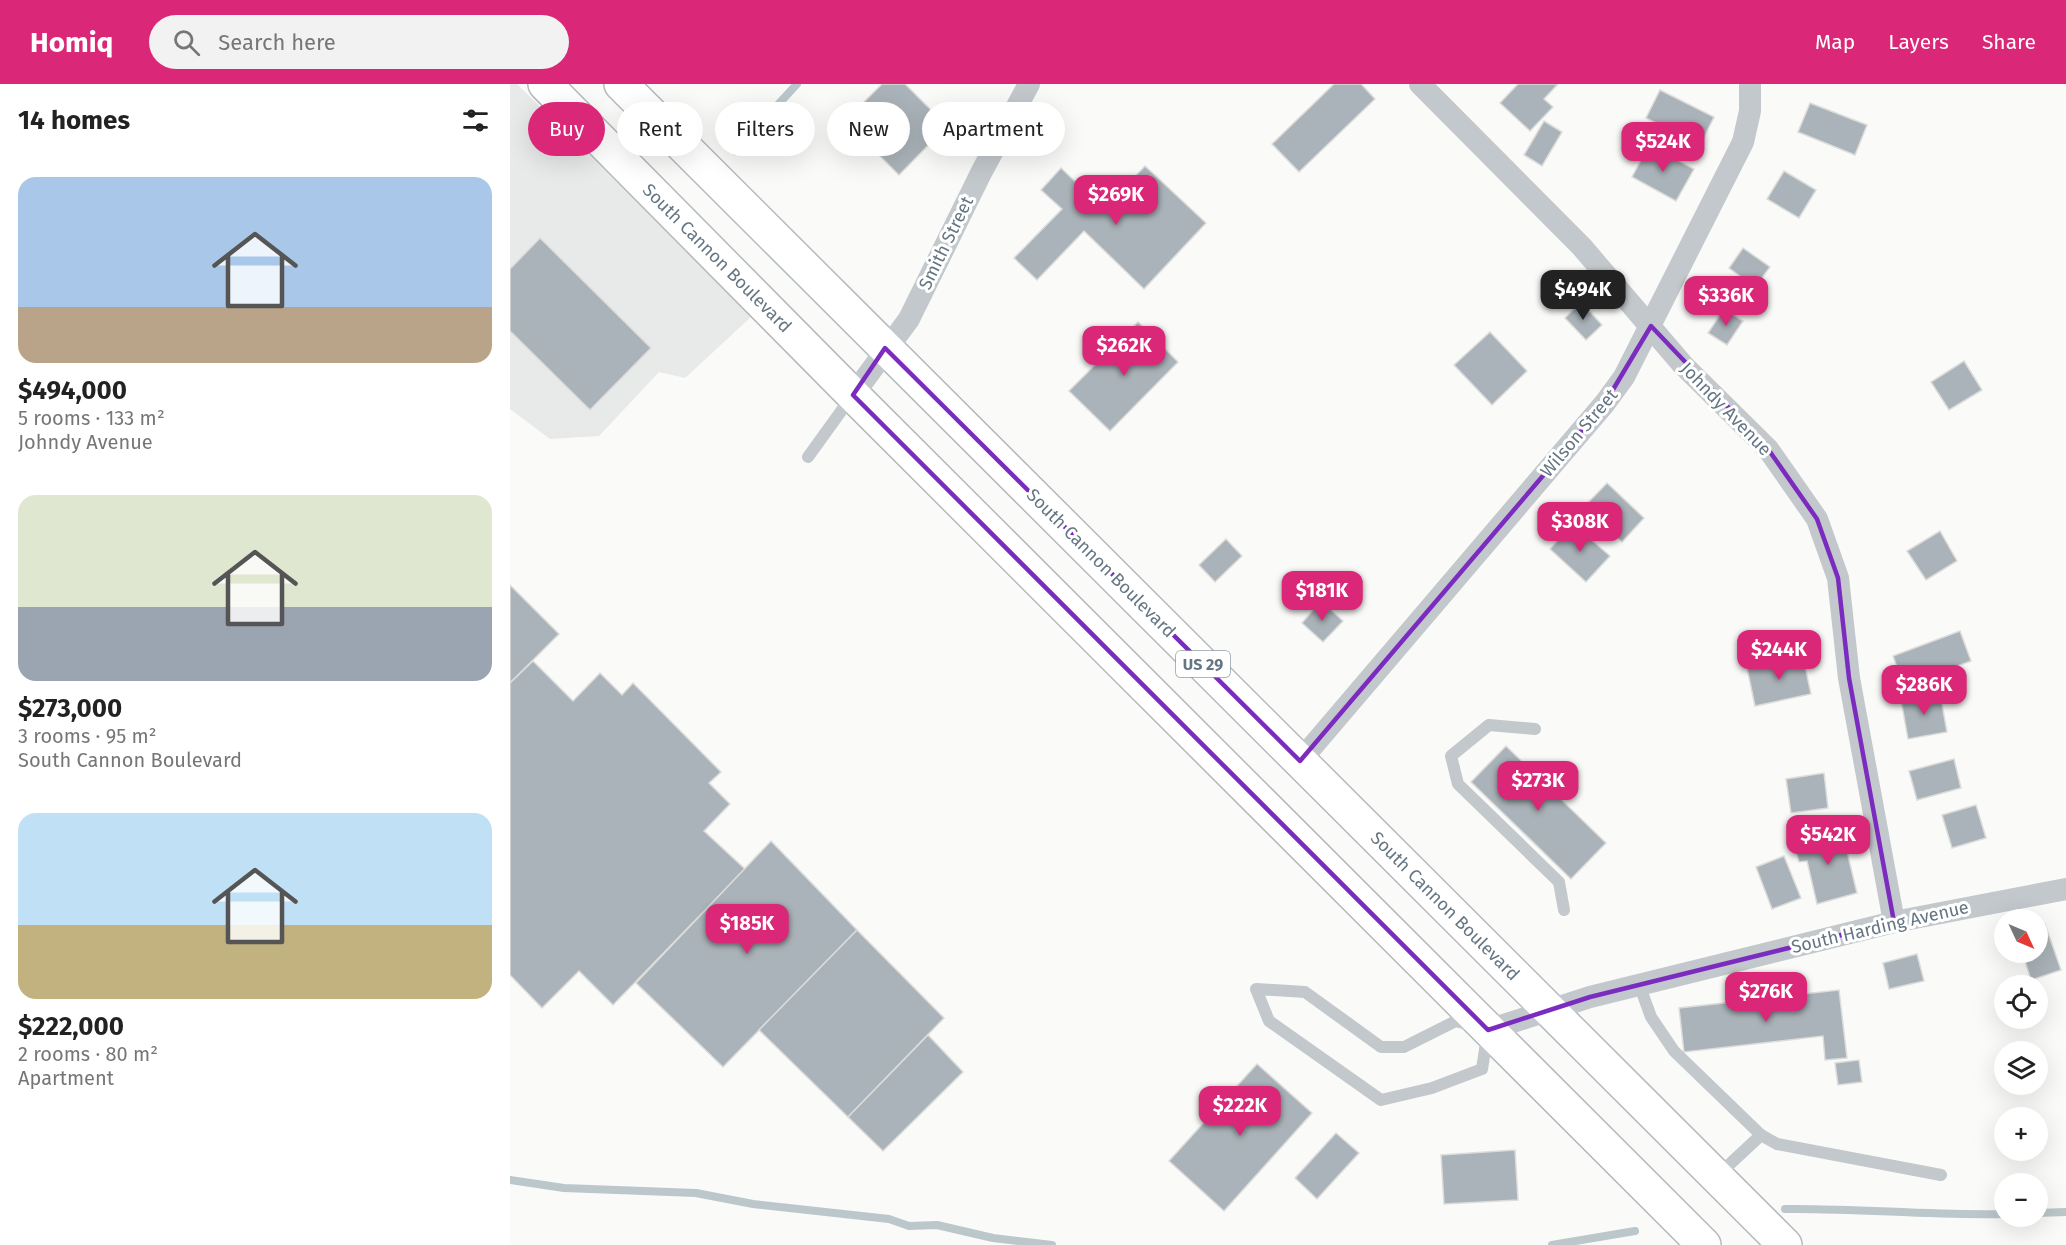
<!DOCTYPE html>
<html lang="en">
<head>
<meta charset="utf-8">
<style>
  :root { --surface:#fff; --page:#f2f2f2; --text:#222; --muted:#767676; --accent:#db2777 }
  body { margin:0; font-family:"Fira Sans",sans-serif; background:var(--page); color:var(--text); height:100vh; display:flex; flex-direction:column; font-size:22px; white-space:nowrap }
  * { box-sizing:border-box; margin:0 }
  p { font-size:20px; color:var(--muted) }
  .icon { flex:none; width:33px; height:33px; fill:none; stroke:currentColor; stroke-width:2; stroke-linecap:round; stroke-linejoin:round }
  .map { position:relative; flex:1; overflow:hidden }
  .sheet { display:flex; flex-direction:column; background:var(--surface); width:510px }
  .sheet>* { flex:none }
  .top-card { position:absolute; left:18px; top:18px; width:570px; height:54px; display:flex; gap:12px }
  .needle { width:39px; rotate:134deg }
  .buttons { position:absolute; left:1484px; top:825px; display:grid; gap:12px }
  .buttons a { display:grid; place-items:center; width:54px; height:54px; border-radius:50%; background:var(--surface); box-shadow:0 6px 24px #0002; font-size:30px }
  .price { position:absolute; translate:-50% -51px; padding:0 14px; border-radius:12px; background:var(--accent); color:#fff; font-size:20px; line-height:39px; filter:drop-shadow(0 2px 3px #0008) }
  .price::after { content:''; position:absolute; left:50%; top:36px; width:18px; height:14px; margin-left:-9px; background:inherit; clip-path:polygon(0 0,100% 0,50% 100%) }
  .price.active { background:#222; color:#fff }
  ul { padding:0; list-style:none }
  li { display:grid; align-content:center; gap:12px; height:318px; padding:0 18px }
  li span { display:grid; place-items:center; height:186px; border-radius:18px; color:#555 }
  li>.icon { margin-inline-start:auto }
  span .icon { width:108px; height:108px; fill:#fffc; stroke-width:1 }
  li b { font-size:26px }
  h2 { display:flex; justify-content:space-between; align-items:center; height:72px; padding:0 18px; font-size:26px }
  .tag { padding:0 21px; border-radius:27px; background:var(--surface); box-shadow:0 6px 24px #0002; font-size:21px; line-height:54px }
  .tag.active { background:var(--accent); color:#fff }
  header { display:flex; align-items:center; gap:36px; box-sizing:border-box; height:84px; padding:0 30px; background:var(--accent); color:#fff }
  header strong { font-size:28px }
  nav { display:flex; gap:33px; margin-inline-start:auto; font-size:21px }
  .search { width:420px; height:54px; background:var(--page); display:flex; align-items:center; gap:15px; box-sizing:border-box; padding:0 21px; border-radius:33px; color:var(--muted); font-size:22px }
  main { display:flex; flex:1; min-height:0 }
  .map>svg:first-child { display:block }
  .built { fill:#e8e9e9 }
  .lines { fill:none; stroke-linecap:round; stroke-linejoin:round }
  .stream { stroke:#bbc7cb; stroke-width:8 }
  .building { fill:#aab3b9; stroke:#dcdcda; stroke-width:1.5 }
  .primary-casing { stroke:#b5babe; stroke-width:36 }
  .service { stroke:#c3c8cc; stroke-width:12 }
  .minor { stroke:#c3c8cc; stroke-width:22 }
  .primary { stroke:#fff; stroke-width:33 }
  .marked { fill:none; stroke:#7b2cbf; stroke-width:4.5; stroke-linejoin:round }
  .labels { text-anchor:middle; dominant-baseline:central; stroke-width:6; stroke-linejoin:round; paint-order:stroke }
  .shield { fill:#fff; stroke:#939fa8; stroke-width:1.5 }
  .shield-label { font-size:16px; font-weight:bold; fill:#657683 }
  .street-label { font-size:18px; fill:#657683; stroke:#fff }
</style>
</head>
<body>
<header>
<strong>Homiq</strong>
<div class="search"><svg class="icon" aria-label="search" viewBox="0 0 24 24"><circle cx="10" cy="10" r="6"/><path d="M15 15l6 6"/></svg>Search here</div>
<nav><a>Map</a><a>Layers</a><a>Share</a></nav>
</header>
<main>
<section class="sheet">
<h2>14 homes<svg class="icon" aria-label="filters" viewBox="0 0 24 24"><path d="M4 7h16M4 17h16"/><circle cx="9" cy="7" r="2"/><circle cx="15" cy="17" r="2"/></svg></h2>
<ul>
<li><span style="background:linear-gradient(#a9c7e8 70%,#b9a48a 0)"><svg class="icon" aria-label="home" viewBox="0 0 24 24"><path d="M3 11l9-7 9 7M6 9v11h12V9"/></svg></span><div><b>$494,000</b><p>5 rooms · 133 m²</p><p>Johndy Avenue</p></div></li>
<li><span style="background:linear-gradient(#dfe7d0 60%,#9aa5b1 0)"><svg class="icon" aria-label="home" viewBox="0 0 24 24"><path d="M3 11l9-7 9 7M6 9v11h12V9"/></svg></span><div><b>$273,000</b><p>3 rooms · 95 m²</p><p>South Cannon Boulevard</p></div></li>
<li><span style="background:linear-gradient(#bfe0f5 60%,#c2b280 0)"><svg class="icon" aria-label="home" viewBox="0 0 24 24"><path d="M3 11l9-7 9 7M6 9v11h12V9"/></svg></span><div><b>$222,000</b><p>2 rooms · 80 m²</p><p>Apartment</p></div></li>
</ul>
</section>
<div class="map">
<svg width="1556" height="1161" viewBox="0 0 1556 1161">
  <rect width="100%" height="100%" fill="#fafaf8"/>
  <polygon class="built" points="0,0 7,0 242,232 175,294 149,288 89,352 40,355 0,325"/>
  <g class="lines">
    <g class="stream">
      <polyline points="225,67 287,0"/>
      <polyline points="0,1096 54,1104 186,1109 243,1120 379,1135 399,1142 427,1141 483,1154 542,1161"/>
      <path d="M1275,1125C1348,1124 1421,1132 1494,1130"/>
      <polyline points="1527,1129 1556,1128"/>
      <polyline points="1042,1161 1125,1147"/>
    </g>
  </g>
  <g class="building">
    <polygon points="372,0 395,0 437,42 389,91 335,37"/>
    <polygon points="824,0 851,0 865,15 789,88 762,60"/>
    <polygon points="1008,0 1048,0 1034,15 1043,23 1020,47 990,19"/>
    <polygon points="1150,6 1204,33 1190,61 1136,34"/>
    <polygon points="1300,19 1357,41 1345,71 1288,48"/>
    <polygon points="1034,37 1052,48 1032,82 1014,71"/>
    <polygon points="1139,61 1184,85 1166,117 1122,93"/>
    <polygon points="635,82 696,139 634,205 574,147 527,196 504,174 552,125 531,106 551,84 594,125"/>
    <polygon points="1274,87 1306,106 1289,134 1257,115"/>
    <polygon points="30,154 141,264 80,326 0,247 0,185"/>
    <polygon points="1233,164 1260,183 1245,203 1219,184"/>
    <polygon points="1071,218 1092,241 1076,256 1055,234"/>
    <polygon points="1214,225 1233,237 1217,261 1198,249"/>
    <polygon points="628,238 668,278 600,347 559,307"/>
    <polygon points="980,248 1017,287 982,321 944,281"/>
    <polygon points="1454,277 1472,306 1439,326 1421,298"/>
    <polygon points="1097,399 1134,434 1112,458 1074,423"/>
    <polygon points="1063,440 1100,472 1076,498 1040,465"/>
    <polygon points="1430,447 1447,477 1416,496 1397,467"/>
    <polygon points="716,455 732,472 705,498 689,481"/>
    <polygon points="0,501 49,550 0,599"/>
    <polygon points="811,517 833,537 813,558 792,539"/>
    <polygon points="1450,547 1461,577 1394,602 1383,572"/>
    <polygon points="1293,573 1301,610 1245,622 1237,584"/>
    <polygon points="23,577 63,617 90,589 112,611 123,599 211,688 199,699 220,720 194,747 235,785 103,921 69,887 32,924 0,891 0,599"/>
    <polygon points="1430,609 1437,648 1398,655 1391,616"/>
    <polygon points="996,662 1096,759 1061,795 961,698"/>
    <polygon points="1444,675 1451,704 1407,716 1399,687"/>
    <polygon points="1314,689 1318,724 1281,729 1276,695"/>
    <polygon points="1466,721 1476,754 1442,764 1432,731"/>
    <polygon points="1332,747 1347,809 1307,820 1297,777 1289,778 1284,759"/>
    <polygon points="261,757 347,846 213,983 126,899"/>
    <polygon points="1274,772 1291,814 1262,825 1246,783"/>
    <polygon points="1535,840 1551,886 1521,896 1512,868 1527,868 1527,842"/>
    <polygon points="347,846 434,934 338,1033 249,946"/>
    <polygon points="1407,870 1414,897 1379,905 1373,879"/>
    <polygon points="1329,906 1337,974 1315,976 1313,952 1174,968 1169,924"/>
    <polygon points="418,951 453,988 373,1067 338,1033"/>
    <polygon points="1349,976 1352,998 1328,1001 1325,979"/>
    <polygon points="747,980 802,1029 714,1127 659,1077"/>
    <polygon points="826,1049 849,1069 807,1115 785,1094"/>
    <polygon points="1005,1066 1008,1116 934,1120 931,1071"/>
  </g>
  <g class="lines">
    <defs>
      <g id="primary">
        <polyline points="35,0 343,311 1194,1161"/>
        <polyline points="111,0 1275,1161"/>
      </g>
    </defs>
    <use href="#primary" class="primary-casing"/>
    <g class="service">
      <polyline points="298,373 342,312"/>
      <polyline points="1025,645 979,641 941,672 948,700 1049,798 1054,826"/>
      <polyline points="1129,900 1141,933 1164,967 1251,1051"/>
      <polygon points="746,905 795,908 871,963 894,963 946,937 978,946 972,985 922,1004 871,1016 759,937"/>
      <polyline points="1207,1092 1251,1051 1267,1060 1431,1091"/>
    </g>
    <g class="minor">
      <polyline points="910,0 1072,163 1173,281 1258,365 1307,435 1328,494 1339,594 1384,838"/>
      <polyline points="343,311 399,235 472,87 519,0"/>
      <polyline points="790,677 1095,319 1114,293 1233,58 1240,27 1240,0"/>
      <polyline points="978,946 1080,913 1384,838 1556,805"/>
    </g>
    <use href="#primary" class="primary"/>
  </g>
  <path class="marked" d="M1141,242L1258,365L1307,435L1328,494L1339,594L1384,838L1080,913L978,946L343,311L375,264L790,677L1095,319Z"/>
  <g class="labels">
    <rect class="shield" x="666" y="567" width="54" height="26" rx="4.5"/>
    <g class="shield-label">
      <text x="693" y="580">US 29</text>
    </g>
    <g class="street-label">
      <text transform="translate(436 159) rotate(-64)">Smith Street</text>
      <text transform="translate(207 174) rotate(45)">South Cannon Boulevard</text>
      <text transform="translate(1216 325) rotate(46)">Johndy Avenue</text>
      <text transform="translate(1069 349) rotate(-50)">Wilson Street</text>
      <text transform="translate(591 479) rotate(45)">South Cannon Boulevard</text>
      <text transform="translate(935 822) rotate(45)">South Cannon Boulevard</text>
      <text transform="translate(1370 843) rotate(-13)">South Harding Avenue</text>
    </g>
  </g>
</svg>
<div class="buttons">
<a><svg class="needle" viewBox="-14 -14 28 28"><path d="M0-13l5 13h-10z" fill="#e53935"/><path d="M0 13l5-13h-10z" fill="#767676"/></svg></a>
<a><svg class="icon" aria-label="locate" viewBox="0 0 24 24"><circle cx="12" cy="12" r="6"/><path d="M12 2v4M12 18v4M2 12h4M18 12h4"/></svg></a>
<a><svg class="icon" aria-label="layers" viewBox="0 0 24 24"><path d="M12 4l9 5-9 5-9-5zM3 14l9 5 9-5"/></svg></a>
<a>+</a>
<a>−</a>
</div>
<b class="price" style="left:1153px;top:89px">$524K</b>
<b class="price" style="left:606px;top:142px">$269K</b>
<b class="price active" style="left:1073px;top:237px">$494K</b>
<b class="price" style="left:1216px;top:243px">$336K</b>
<b class="price" style="left:614px;top:293px">$262K</b>
<b class="price" style="left:1070px;top:469px">$308K</b>
<b class="price" style="left:812px;top:538px">$181K</b>
<b class="price" style="left:1269px;top:597px">$244K</b>
<b class="price" style="left:1414px;top:632px">$286K</b>
<b class="price" style="left:1028px;top:728px">$273K</b>
<b class="price" style="left:1318px;top:782px">$542K</b>
<b class="price" style="left:237px;top:871px">$185K</b>
<b class="price" style="left:1256px;top:939px">$276K</b>
<b class="price" style="left:730px;top:1053px">$222K</b>
<div class="top-card">
<a class="tag active">Buy</a>
<a class="tag">Rent</a>
<a class="tag">Filters</a>
<a class="tag">New</a>
<a class="tag">Apartment</a>
</div>
</div>
</main>
</body>
</html>
